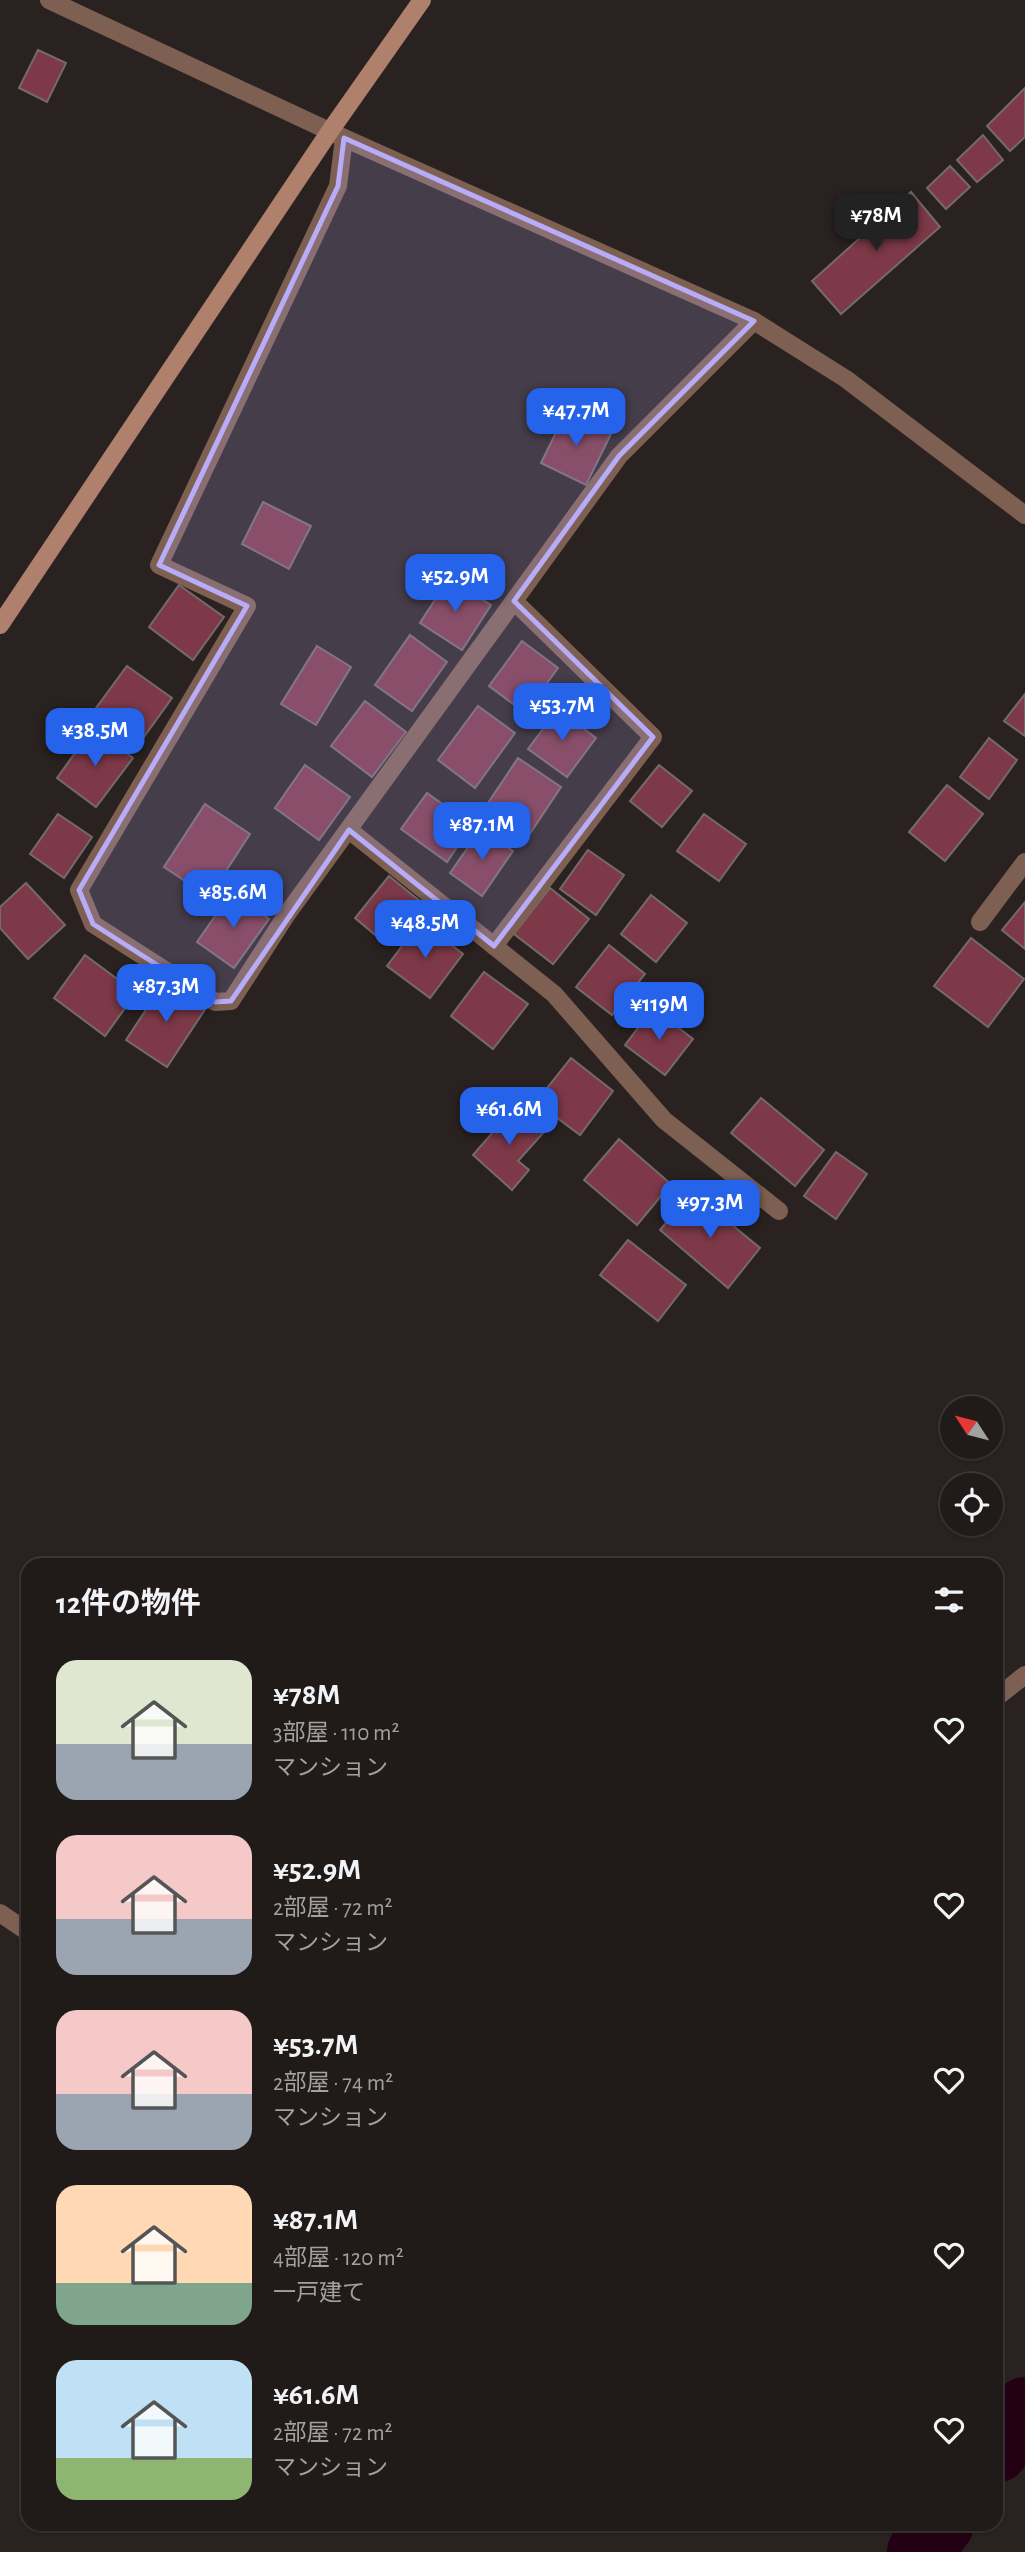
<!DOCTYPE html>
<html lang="ja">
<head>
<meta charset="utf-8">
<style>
  :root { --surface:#201a19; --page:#2d2726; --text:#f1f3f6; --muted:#a2a1a2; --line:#3d3838; --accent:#2563eb }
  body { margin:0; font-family:"Alegreya Sans","Noto Sans JP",sans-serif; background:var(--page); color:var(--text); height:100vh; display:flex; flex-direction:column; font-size:26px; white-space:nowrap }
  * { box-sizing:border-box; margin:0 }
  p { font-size:23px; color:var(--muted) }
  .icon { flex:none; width:38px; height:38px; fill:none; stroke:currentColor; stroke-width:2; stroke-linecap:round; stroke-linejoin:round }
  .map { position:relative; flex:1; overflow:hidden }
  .panel { position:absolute; left:21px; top:1558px; width:982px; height:973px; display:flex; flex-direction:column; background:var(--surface); border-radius:21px; box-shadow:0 2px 5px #0004,0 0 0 2px var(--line) }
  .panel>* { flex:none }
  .needle { width:46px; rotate:306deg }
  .fabs { position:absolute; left:940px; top:1396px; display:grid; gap:14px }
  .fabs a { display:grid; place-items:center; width:63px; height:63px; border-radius:50%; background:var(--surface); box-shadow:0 2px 5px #0004,0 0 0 2px var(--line); font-size:35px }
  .price { position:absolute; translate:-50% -60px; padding:0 16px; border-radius:14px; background:var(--accent); color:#fff; font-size:23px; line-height:46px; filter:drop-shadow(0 2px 4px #0008) }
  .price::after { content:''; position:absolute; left:50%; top:42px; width:21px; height:16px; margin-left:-10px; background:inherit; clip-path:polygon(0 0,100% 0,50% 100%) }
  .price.on { background:#222; color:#fff }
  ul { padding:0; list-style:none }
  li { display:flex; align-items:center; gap:21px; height:175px; padding:0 35px }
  li span { display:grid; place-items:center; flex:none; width:196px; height:140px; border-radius:21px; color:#555 }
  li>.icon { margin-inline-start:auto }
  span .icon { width:84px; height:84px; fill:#fffc; stroke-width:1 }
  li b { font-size:30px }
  h2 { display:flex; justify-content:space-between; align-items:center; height:84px; padding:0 35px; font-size:30px }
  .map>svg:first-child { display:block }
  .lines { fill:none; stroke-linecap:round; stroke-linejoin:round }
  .river { stroke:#240014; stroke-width:66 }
  .building { fill:#7d3948; stroke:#746a6b; stroke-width:2 }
  .street { stroke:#7d6052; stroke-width:18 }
  .secondary { stroke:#af816c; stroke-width:18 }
  .marked { fill:#b8abf7; fill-opacity:0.2; stroke:#b8abf7; stroke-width:5; stroke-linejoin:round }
</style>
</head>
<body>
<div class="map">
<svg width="1025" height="2552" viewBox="0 0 1025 2552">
  <rect width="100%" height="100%" fill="#2a2221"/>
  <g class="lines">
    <g class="river">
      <polyline points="996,2450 1025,2410"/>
      <polyline points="920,2552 941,2524"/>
    </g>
  </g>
  <g class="building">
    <polygon points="38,50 66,63 47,102 19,88"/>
    <polygon points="1025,88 1025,137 1010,151 987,126"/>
    <polygon points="983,135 1003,160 977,182 957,160"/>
    <polygon points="950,166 970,187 946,209 927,188"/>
    <polygon points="911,192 940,227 841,314 812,281"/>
    <polygon points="566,412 611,434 586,485 541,463"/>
    <polygon points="263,502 311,526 289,569 242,544"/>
    <polygon points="449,578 491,605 462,650 420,623"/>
    <polygon points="179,585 224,617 193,660 149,627"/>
    <polygon points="410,635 447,662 412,711 375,685"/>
    <polygon points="522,641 558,668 525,713 489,686"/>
    <polygon points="317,646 351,667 316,725 281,704"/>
    <polygon points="127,666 172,698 141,741 96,708"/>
    <polygon points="1025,694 1025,736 1004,721"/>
    <polygon points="365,701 406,732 372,777 331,746"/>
    <polygon points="478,706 515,733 475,788 438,760"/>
    <polygon points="558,709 596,738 567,777 528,749"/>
    <polygon points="93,728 133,758 96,807 57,778"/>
    <polygon points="989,738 1017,760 989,799 960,777"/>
    <polygon points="518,758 561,787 529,835 486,806"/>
    <polygon points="305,765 350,797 319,840 275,808"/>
    <polygon points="659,765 692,791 662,827 630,801"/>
    <polygon points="947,785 983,814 945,861 909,832"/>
    <polygon points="427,793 472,825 447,862 401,829"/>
    <polygon points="205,804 250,834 209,897 164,867"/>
    <polygon points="58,814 92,837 64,878 30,854"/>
    <polygon points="704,814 746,844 719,881 677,851"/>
    <polygon points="481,829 513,851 482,896 450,873"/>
    <polygon points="588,850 624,875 596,915 560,889"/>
    <polygon points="389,876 421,902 386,944 355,918"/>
    <polygon points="26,883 65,925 28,959 0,928 0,907"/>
    <polygon points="550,888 589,919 553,964 514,934"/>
    <polygon points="232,892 269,919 234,968 197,942"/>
    <polygon points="651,895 687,923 656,962 621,934"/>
    <polygon points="1025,902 1025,949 1002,930"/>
    <polygon points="421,921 463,954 430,998 387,966"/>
    <polygon points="971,938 1024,979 988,1027 934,986"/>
    <polygon points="609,945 645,974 612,1015 576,987"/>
    <polygon points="85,955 136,993 105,1036 54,998"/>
    <polygon points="484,972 528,1004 493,1049 451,1016"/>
    <polygon points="165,981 206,1008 167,1067 126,1040"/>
    <polygon points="653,1008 693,1039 665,1075 625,1045"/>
    <polygon points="571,1058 613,1091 580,1135 536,1102"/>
    <polygon points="761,1098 824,1150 795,1186 731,1133"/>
    <polygon points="516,1106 544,1132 518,1161 529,1170 512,1190 473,1155"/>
    <polygon points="619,1139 671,1184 637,1225 584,1180"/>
    <polygon points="836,1152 867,1174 836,1219 804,1196"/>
    <polygon points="692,1192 760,1248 728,1288 660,1230"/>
    <polygon points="628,1240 686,1285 658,1321 600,1275"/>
  </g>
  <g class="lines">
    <g class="street">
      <polyline points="49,0 344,138 754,321 846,379 1025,515"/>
      <polyline points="344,138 338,186 159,565 247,606 79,890 93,924 215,1002 231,1001 287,914 619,456 754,321"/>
      <polyline points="349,830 554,994 664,1120 779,1211"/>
      <polyline points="980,922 1025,862"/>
      <polyline points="494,946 653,737 514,601"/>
      <polyline points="996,1698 1025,1675"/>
      <polyline points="0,1913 28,1932"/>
    </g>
    <polyline class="secondary" points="0,625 330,131 422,0"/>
  </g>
  <path class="marked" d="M344,138L754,321L619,456L514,601L653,737L494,946L349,830L231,1001L215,1002L93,924L79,890L247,606L159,565L338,186Z"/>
</svg>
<div class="fabs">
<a><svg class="needle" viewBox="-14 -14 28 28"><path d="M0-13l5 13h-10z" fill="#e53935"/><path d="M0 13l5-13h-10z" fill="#a2a1a2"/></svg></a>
<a><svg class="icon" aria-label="locate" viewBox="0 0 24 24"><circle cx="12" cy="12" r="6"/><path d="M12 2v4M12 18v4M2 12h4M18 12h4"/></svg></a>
</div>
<b class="price on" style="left:876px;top:253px">¥78M</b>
<b class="price" style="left:576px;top:448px">¥47.7M</b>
<b class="price" style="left:455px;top:614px">¥52.9M</b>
<b class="price" style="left:562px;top:743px">¥53.7M</b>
<b class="price" style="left:95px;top:768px">¥38.5M</b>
<b class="price" style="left:482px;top:862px">¥87.1M</b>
<b class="price" style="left:233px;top:930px">¥85.6M</b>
<b class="price" style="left:425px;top:960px">¥48.5M</b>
<b class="price" style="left:166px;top:1024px">¥87.3M</b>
<b class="price" style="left:659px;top:1042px">¥119M</b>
<b class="price" style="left:509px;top:1147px">¥61.6M</b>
<b class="price" style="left:710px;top:1240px">¥97.3M</b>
<section class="panel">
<h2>12件の物件<svg class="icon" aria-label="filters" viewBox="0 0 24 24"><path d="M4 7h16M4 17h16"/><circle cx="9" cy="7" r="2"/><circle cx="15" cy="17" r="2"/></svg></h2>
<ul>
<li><span style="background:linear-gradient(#dfe7d0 60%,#9aa5b1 0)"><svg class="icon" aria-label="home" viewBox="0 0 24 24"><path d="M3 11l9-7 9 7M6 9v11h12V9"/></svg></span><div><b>¥78M</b><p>3部屋 · 110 m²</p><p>マンション</p></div><svg class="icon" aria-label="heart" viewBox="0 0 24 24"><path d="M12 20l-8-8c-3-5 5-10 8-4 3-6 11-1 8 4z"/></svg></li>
<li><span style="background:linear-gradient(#f6c9c9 60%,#9aa5b1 0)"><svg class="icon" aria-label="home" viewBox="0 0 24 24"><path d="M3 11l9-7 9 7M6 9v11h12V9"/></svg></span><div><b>¥52.9M</b><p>2部屋 · 72 m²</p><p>マンション</p></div><svg class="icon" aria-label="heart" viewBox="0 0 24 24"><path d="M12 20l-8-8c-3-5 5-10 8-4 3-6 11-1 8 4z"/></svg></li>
<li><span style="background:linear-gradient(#f6c9c9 60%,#9aa5b1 0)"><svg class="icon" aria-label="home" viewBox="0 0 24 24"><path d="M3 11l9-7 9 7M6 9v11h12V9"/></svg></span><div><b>¥53.7M</b><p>2部屋 · 74 m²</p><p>マンション</p></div><svg class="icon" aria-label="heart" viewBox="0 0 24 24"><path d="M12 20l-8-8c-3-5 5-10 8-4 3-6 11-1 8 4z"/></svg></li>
<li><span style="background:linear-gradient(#ffd9b3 70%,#7fa58c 0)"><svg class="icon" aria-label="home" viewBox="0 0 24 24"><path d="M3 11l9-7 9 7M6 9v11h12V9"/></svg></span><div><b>¥87.1M</b><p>4部屋 · 120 m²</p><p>一戸建て</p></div><svg class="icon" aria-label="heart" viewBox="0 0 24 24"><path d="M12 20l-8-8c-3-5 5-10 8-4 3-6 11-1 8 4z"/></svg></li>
<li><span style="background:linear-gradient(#bfe0f5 70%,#8fb573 0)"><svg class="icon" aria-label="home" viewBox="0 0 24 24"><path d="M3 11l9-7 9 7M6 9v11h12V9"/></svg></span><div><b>¥61.6M</b><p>2部屋 · 72 m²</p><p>マンション</p></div><svg class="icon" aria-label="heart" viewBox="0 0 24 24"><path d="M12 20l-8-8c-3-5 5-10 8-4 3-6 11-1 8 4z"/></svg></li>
</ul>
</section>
</div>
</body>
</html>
